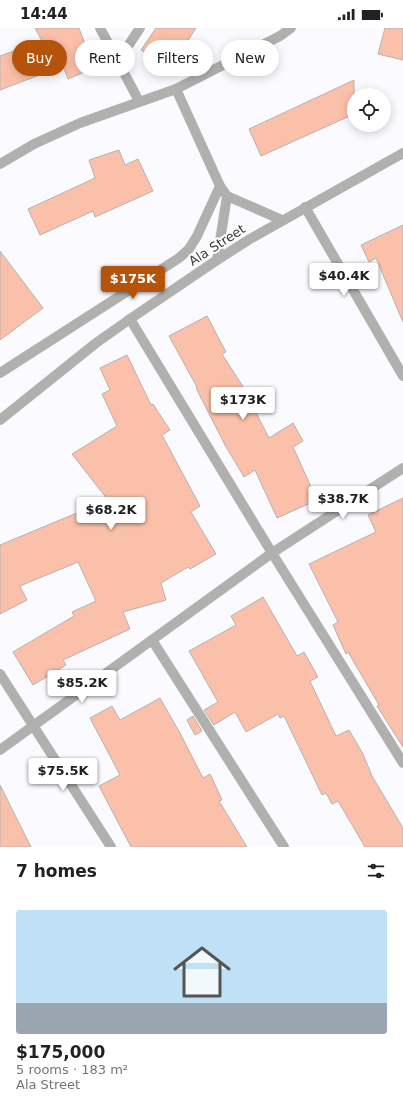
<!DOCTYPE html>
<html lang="en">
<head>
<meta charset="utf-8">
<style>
  :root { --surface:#fff; --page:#f6f6f6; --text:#202124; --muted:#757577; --accent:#b45309 }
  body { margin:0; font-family:"DejaVu Sans",sans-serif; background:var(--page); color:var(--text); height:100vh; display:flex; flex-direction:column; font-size:15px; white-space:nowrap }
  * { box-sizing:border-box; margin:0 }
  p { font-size:13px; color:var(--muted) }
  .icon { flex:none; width:22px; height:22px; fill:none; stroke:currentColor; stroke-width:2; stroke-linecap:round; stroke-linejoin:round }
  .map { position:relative; height:819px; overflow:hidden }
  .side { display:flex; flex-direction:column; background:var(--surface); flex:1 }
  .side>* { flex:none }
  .guide { position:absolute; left:12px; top:12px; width:379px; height:36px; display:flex; gap:8px }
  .controls { position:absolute; left:347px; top:60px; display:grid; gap:8px }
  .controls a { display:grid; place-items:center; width:44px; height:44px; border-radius:50%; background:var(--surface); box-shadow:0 2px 10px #0003; font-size:20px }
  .price { position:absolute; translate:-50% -34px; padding:0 9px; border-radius:4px; background:#fff; color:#222; font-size:13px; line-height:26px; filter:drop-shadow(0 1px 2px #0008) }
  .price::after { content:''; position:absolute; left:50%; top:24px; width:12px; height:9px; margin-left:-6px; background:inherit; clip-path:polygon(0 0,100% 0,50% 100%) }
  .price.current { background:var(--accent); color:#fff }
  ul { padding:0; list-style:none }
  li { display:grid; align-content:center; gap:8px; height:212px; padding:0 16px }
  li span { display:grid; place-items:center; height:124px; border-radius:4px; color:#555 }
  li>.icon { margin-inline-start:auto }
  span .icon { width:72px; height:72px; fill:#fffc; stroke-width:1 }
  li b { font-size:17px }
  h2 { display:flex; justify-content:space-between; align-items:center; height:48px; padding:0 16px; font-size:17px }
  .tag { padding:0 14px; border-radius:18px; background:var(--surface); box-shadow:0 2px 10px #0003; font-size:14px; line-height:36px }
  .tag.current { background:var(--accent); color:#fff }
  .status { display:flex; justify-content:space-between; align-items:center; height:28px; padding:0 20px; background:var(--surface); direction:ltr }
  .status svg { height:11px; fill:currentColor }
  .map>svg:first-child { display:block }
  .building { fill:#fbc0a9; stroke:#b6b2b0 }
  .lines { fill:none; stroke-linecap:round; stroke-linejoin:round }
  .minor { stroke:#b0b1af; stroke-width:10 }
  .labels { text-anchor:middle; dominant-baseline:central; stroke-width:4; stroke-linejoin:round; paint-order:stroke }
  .street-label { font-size:13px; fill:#3b3b3d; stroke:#fff }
</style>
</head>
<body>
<div class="status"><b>14:44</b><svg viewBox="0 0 49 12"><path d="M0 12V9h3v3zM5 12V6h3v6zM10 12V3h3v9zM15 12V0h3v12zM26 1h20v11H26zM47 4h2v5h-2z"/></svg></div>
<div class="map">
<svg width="403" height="819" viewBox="0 0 403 819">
  <rect width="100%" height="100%" fill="#fafaff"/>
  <g class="building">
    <polygon points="35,0 79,0 94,40 68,51 63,38 0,62 0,28 42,13"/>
    <polygon points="156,0 196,0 170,40 141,22"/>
    <polygon points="385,0 403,0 403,32 378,26"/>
    <polygon points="354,52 354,86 261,128 249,101"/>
    <polygon points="119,122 125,137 138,131 153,163 95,189 93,183 40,207 28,181 95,150 89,132"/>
    <polygon points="403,197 403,294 376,230 369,234 361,217"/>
    <polygon points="0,223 43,280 0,312"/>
    <polygon points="207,288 226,324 222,326 242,357 269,410 293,395 303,413 293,419 317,472 277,490 255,442 244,449 225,417 196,360 197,359 169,308"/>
    <polygon points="127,327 151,377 153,376 170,402 162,407 200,478 191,484 216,526 190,541 188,539 161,555 166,572 123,584 130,601 63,632 66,637 33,657 13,624 74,588 72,584 96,573 78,534 20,558 27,572 0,586 0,517 108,472 72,426 117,398 102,366 110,362 100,340"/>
    <polygon points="403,470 403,719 377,678 379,677 348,624 346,626 333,597 338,594 309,536 376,504 368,487"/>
    <polygon points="263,569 297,628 304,624 318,649 310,653 336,708 349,702 363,726 372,748 403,800 403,819 365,819 338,773 332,776 326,765 322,767 284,688 280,690 278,686 246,704 235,684 214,697 204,682 218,674 189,623 236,597 231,588"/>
    <polygon points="160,670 181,707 203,750 210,746 222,772 219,773 247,819 131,819 99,758 120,747 90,690 112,678 120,692"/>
    <polygon points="193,688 202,703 195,707 187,692"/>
    <polygon points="0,757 31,819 0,819"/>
  </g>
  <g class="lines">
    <g class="minor">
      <polyline points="100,0 139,73"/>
      <polyline points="118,33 140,0"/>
      <polyline points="176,61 280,8 291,0"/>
      <polyline points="0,136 34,116 80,95 176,61 220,158 227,168 282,192"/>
      <polyline points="305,179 403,348"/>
      <polyline points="217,232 227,168"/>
      <polyline points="130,291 272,525 403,735"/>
      <polyline points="0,345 179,230 189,221 197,208 220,158"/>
      <polyline points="0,392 96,315 130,291 217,232 250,211 403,125"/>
      <polyline points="152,612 284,819"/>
      <polyline points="0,646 111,819"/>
      <polyline points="0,722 272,525 403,440"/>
    </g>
  </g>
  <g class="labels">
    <g class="street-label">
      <text transform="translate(217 217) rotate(-33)">Ala Street</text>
    </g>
  </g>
</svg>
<div class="controls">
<a><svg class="icon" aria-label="locate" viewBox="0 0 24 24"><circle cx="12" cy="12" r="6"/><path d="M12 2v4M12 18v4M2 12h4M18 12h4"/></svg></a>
</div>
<b class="price" style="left:344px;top:269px">$40.4K</b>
<b class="price current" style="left:133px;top:272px">$175K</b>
<b class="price" style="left:243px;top:393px">$173K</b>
<b class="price" style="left:343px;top:492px">$38.7K</b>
<b class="price" style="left:111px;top:503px">$68.2K</b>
<b class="price" style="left:82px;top:676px">$85.2K</b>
<b class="price" style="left:63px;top:764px">$75.5K</b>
<div class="guide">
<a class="tag current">Buy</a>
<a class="tag">Rent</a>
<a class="tag">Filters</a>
<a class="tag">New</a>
</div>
</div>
<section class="side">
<h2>7 homes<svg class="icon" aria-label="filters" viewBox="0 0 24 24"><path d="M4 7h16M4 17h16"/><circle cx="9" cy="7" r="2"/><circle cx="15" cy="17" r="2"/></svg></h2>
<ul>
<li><span style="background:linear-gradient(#bfe0f5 75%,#9aa5b1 0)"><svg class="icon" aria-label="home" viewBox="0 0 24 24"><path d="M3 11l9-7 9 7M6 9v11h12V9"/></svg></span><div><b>$175,000</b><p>5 rooms · 183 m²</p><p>Ala Street</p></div></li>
</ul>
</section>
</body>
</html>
